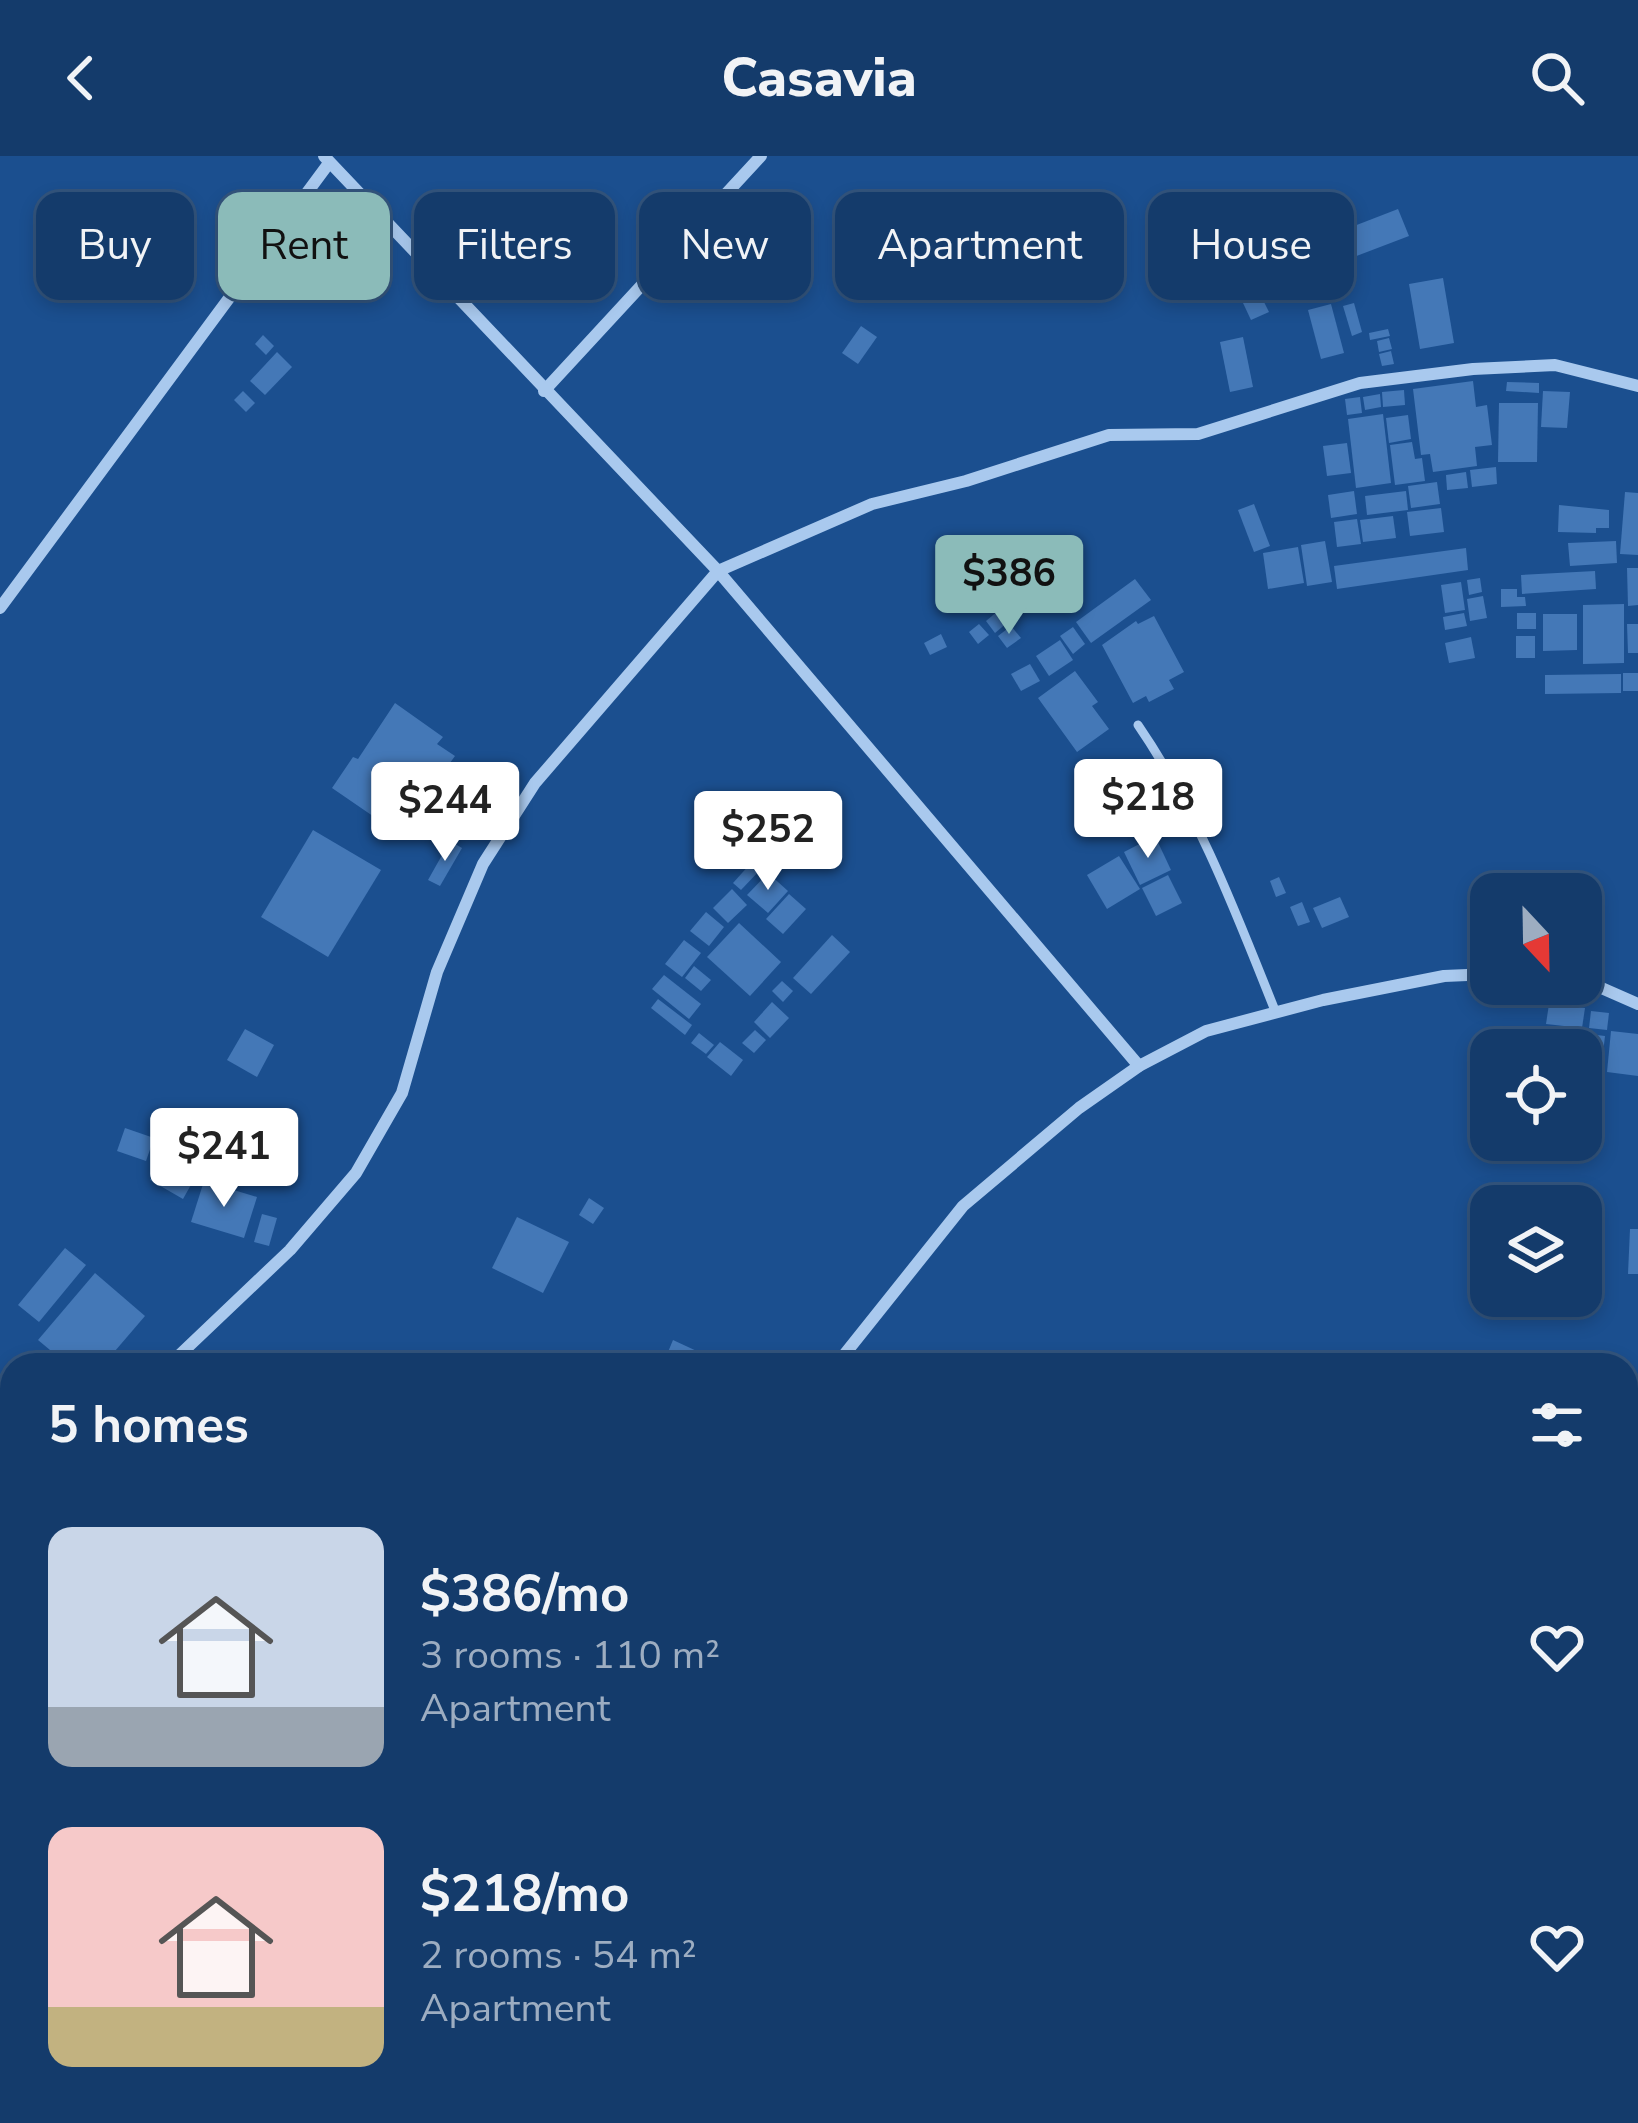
<!DOCTYPE html>
<html lang="en">
<head>
<meta charset="utf-8">
<style>
  :root { --surface:#143b6b; --page:#214673; --text:#f1f3f6; --muted:#9dadc1; --line:#33557e; --accent:#8bbbb9 }
  body { margin:0; font-family:"Nunito Sans",sans-serif; background:var(--page); color:var(--text); height:100vh; display:flex; flex-direction:column; font-size:45px; white-space:nowrap }
  * { box-sizing:border-box; margin:0 }
  p { font-size:39px; color:var(--muted) }
  .icon { flex:none; width:66px; height:66px; fill:none; stroke:currentColor; stroke-width:2; stroke-linecap:round; stroke-linejoin:round }
  .map { position:relative; flex:1; overflow:hidden }
  .drawer { position:absolute; left:0px; top:1197px; width:1638px; height:771px; display:flex; flex-direction:column; background:var(--surface); border-radius:36px 36px 0 0; box-shadow:0 6px 18px #0003,0 0 0 3px var(--line) }
  .drawer>* { flex:none }
  .guide { position:absolute; left:36px; top:36px; width:1566px; height:108px; display:flex; gap:24px }
  .needle { width:78px; rotate:158deg }
  .tools { position:absolute; left:1470px; top:717px; display:grid; gap:24px }
  .tools a { display:grid; place-items:center; width:132px; height:132px; border-radius:24px; background:var(--surface); box-shadow:0 6px 18px #0003,0 0 0 3px var(--line); font-size:60px }
  .price { position:absolute; translate:-50% -102px; padding:0 27px; border-radius:12px; background:#fff; color:#222; font-size:39px; line-height:78px; filter:drop-shadow(0 3px 6px #0008) }
  .price::after { content:''; position:absolute; left:50%; top:72px; width:36px; height:27px; margin-left:-18px; background:inherit; clip-path:polygon(0 0,100% 0,50% 100%) }
  .price.on { background:var(--accent); color:#111 }
  ul { padding:0; list-style:none }
  li { display:flex; align-items:center; gap:36px; height:300px; padding:0 48px }
  li span { display:grid; place-items:center; flex:none; width:336px; height:240px; border-radius:24px; color:#555 }
  li>.icon { margin-inline-start:auto }
  span .icon { width:144px; height:144px; fill:#fffc; stroke-width:1 }
  li b { font-size:51px }
  h2 { display:flex; justify-content:space-between; align-items:center; height:144px; padding:0 48px; font-size:51px }
  .tag { padding:0 42px; border-radius:24px; background:var(--surface); box-shadow:0 6px 18px #0003,0 0 0 3px var(--line); font-size:42px; line-height:108px }
  .tag.on { background:var(--accent); color:#111 }
  header { display:flex; justify-content:space-between; align-items:center; height:156px; padding:0 48px; background:var(--surface); font-size:54px; font-weight:800 }
  .map>svg:first-child { display:block }
  .building { fill:#4478b7 }
  .lines { fill:none; stroke-linecap:round; stroke-linejoin:round }
  .lane { stroke:#a9c9ee; stroke-width:9 }
  .street { stroke:#a9c9ee; stroke-width:12 }
  .secondary { stroke:#d6e6fa; stroke-width:24 }
</style>
</head>
<body>
<header><svg class="icon" aria-label="back" viewBox="0 0 24 24"><path d="M15 5l-7 7 7 7"/></svg>Casavia<svg class="icon" aria-label="search" viewBox="0 0 24 24"><circle cx="10" cy="10" r="6"/><path d="M15 15l6 6"/></svg></header>
<div class="map">
<svg width="1638" height="1967" viewBox="0 0 1638 1967">
  <rect width="100%" height="100%" fill="#1b4f8f"/>
  <g class="building">
    <polygon points="1398,53 1409,80 1346,104 1336,77"/>
    <polygon points="1337,99 1349,128 1327,136 1315,108"/>
    <polygon points="1443,122 1454,187 1420,193 1409,128"/>
    <polygon points="1260,138 1269,156 1251,164 1243,147"/>
    <polygon points="1354,147 1362,176 1352,180 1343,150"/>
    <polygon points="1331,148 1344,197 1321,203 1308,154"/>
    <polygon points="861,170 877,181 858,208 842,197"/>
    <polygon points="1388,173 1390,180 1370,184 1369,177"/>
    <polygon points="263,179 274,190 266,199 255,188"/>
    <polygon points="1243,181 1253,231 1230,236 1220,186"/>
    <polygon points="1389,182 1392,193 1379,196 1377,185"/>
    <polygon points="1391,195 1394,208 1382,210 1379,198"/>
    <polygon points="277,196 292,211 265,239 250,225"/>
    <polygon points="1473,225 1476,251 1487,249 1492,289 1475,291 1477,310 1433,316 1430,298 1421,299 1413,233"/>
    <polygon points="1507,226 1539,227 1539,237 1506,235"/>
    <polygon points="1404,234 1405,249 1383,251 1382,236"/>
    <polygon points="243,235 255,247 246,256 234,244"/>
    <polygon points="1543,235 1570,236 1567,272 1541,271"/>
    <polygon points="1380,238 1381,251 1365,254 1363,241"/>
    <polygon points="1360,241 1362,257 1347,259 1345,243"/>
    <polygon points="1499,247 1538,247 1537,306 1498,306"/>
    <polygon points="1383,258 1391,327 1356,332 1348,263"/>
    <polygon points="1408,259 1411,283 1389,287 1386,262"/>
    <polygon points="1412,286 1415,303 1422,302 1425,325 1395,329 1390,289"/>
    <polygon points="1347,287 1351,317 1327,320 1323,290"/>
    <polygon points="1496,311 1497,328 1472,331 1470,314"/>
    <polygon points="1466,316 1468,332 1447,334 1446,319"/>
    <polygon points="1437,326 1440,348 1411,352 1408,330"/>
    <polygon points="1354,335 1357,358 1331,362 1328,339"/>
    <polygon points="1406,335 1408,354 1367,359 1365,340"/>
    <polygon points="1625,336 1638,337 1638,399 1620,398"/>
    <polygon points="1254,348 1270,390 1254,396 1238,354"/>
    <polygon points="1559,349 1609,354 1609,372 1596,372 1596,377 1558,376"/>
    <polygon points="1441,352 1444,376 1410,380 1407,356"/>
    <polygon points="1393,360 1396,382 1363,386 1360,364"/>
    <polygon points="1357,363 1361,388 1337,391 1334,366"/>
    <polygon points="1325,385 1332,426 1307,430 1301,389"/>
    <polygon points="1616,385 1617,407 1570,410 1568,387"/>
    <polygon points="1298,391 1304,427 1268,433 1263,397"/>
    <polygon points="1466,392 1468,414 1337,433 1334,410"/>
    <polygon points="1627,412 1638,412 1638,449 1628,450"/>
    <polygon points="1595,415 1596,433 1522,438 1521,419"/>
    <polygon points="1480,422 1482,436 1469,439 1467,424"/>
    <polygon points="1135,423 1151,444 1091,487 1076,466"/>
    <polygon points="1461,426 1465,454 1445,457 1441,429"/>
    <polygon points="1501,433 1517,433 1517,441 1525,441 1526,450 1501,451"/>
    <polygon points="1483,440 1487,462 1470,465 1467,443"/>
    <polygon points="1624,448 1624,507 1583,508 1583,449"/>
    <polygon points="999,454 1008,466 995,477 986,465"/>
    <polygon points="1464,457 1467,470 1445,474 1443,461"/>
    <rect x="1517" y="457" width="19" height="16"/>
    <polygon points="1543,458 1577,458 1577,494 1543,495"/>
    <polygon points="1154,460 1184,516 1169,524 1174,533 1149,546 1146,540 1133,547 1102,489 1136,465 1138,468"/>
    <polygon points="979,468 989,479 978,488 969,476"/>
    <polygon points="1627,468 1638,468 1638,497 1628,497"/>
    <polygon points="1011,470 1021,482 1007,492 998,480"/>
    <polygon points="1073,471 1085,488 1073,498 1060,480"/>
    <polygon points="941,478 947,491 930,499 924,487"/>
    <rect x="1516" y="480" width="19" height="22"/>
    <polygon points="1471,481 1475,502 1449,507 1445,487"/>
    <polygon points="1060,484 1073,504 1049,520 1036,500"/>
    <polygon points="1030,508 1040,525 1021,535 1011,518"/>
    <polygon points="1075,515 1098,546 1092,550 1109,573 1077,596 1038,542"/>
    <rect x="1623" y="517" width="15" height="18"/>
    <polygon points="1621,518 1621,537 1545,538 1545,519"/>
    <polygon points="395,547 443,581 437,588 455,600 418,651 402,640 383,667 332,632 353,601 358,603"/>
    <polygon points="313,674 381,714 328,801 261,761"/>
    <polygon points="1155,680 1171,714 1140,729 1124,696"/>
    <polygon points="450,685 462,692 440,730 428,724"/>
    <polygon points="1119,700 1140,733 1107,753 1087,719"/>
    <polygon points="751,707 760,714 741,734 733,727"/>
    <polygon points="768,717 788,735 768,757 747,739"/>
    <polygon points="1168,719 1182,747 1156,760 1142,732"/>
    <polygon points="1279,721 1286,737 1276,741 1270,725"/>
    <polygon points="732,733 747,749 728,767 713,752"/>
    <polygon points="789,738 806,753 783,778 766,763"/>
    <polygon points="1340,741 1349,761 1322,772 1313,752"/>
    <polygon points="1302,746 1310,766 1298,770 1290,751"/>
    <polygon points="706,756 724,771 709,790 690,775"/>
    <polygon points="739,767 781,806 750,840 707,801"/>
    <polygon points="832,779 850,796 811,838 793,822"/>
    <polygon points="684,784 701,797 682,821 665,808"/>
    <polygon points="694,810 711,824 701,835 685,822"/>
    <polygon points="664,819 701,848 689,863 652,833"/>
    <polygon points="782,825 793,835 783,846 772,835"/>
    <polygon points="658,843 692,869 685,879 651,852"/>
    <polygon points="772,846 789,862 770,882 754,866"/>
    <polygon points="1549,848 1585,852 1582,872 1546,868"/>
    <polygon points="1591,855 1609,857 1607,874 1589,872"/>
    <polygon points="245,873 274,889 257,921 227,904"/>
    <polygon points="755,874 766,884 754,897 742,887"/>
    <polygon points="1564,875 1605,880 1601,915 1581,913 1581,894 1562,894"/>
    <polygon points="1611,875 1638,878 1638,920 1607,916"/>
    <polygon points="699,877 714,889 706,898 691,887"/>
    <polygon points="720,886 743,904 731,920 707,901"/>
    <polygon points="1581,923 1596,925 1595,940 1581,938"/>
    <polygon points="185,962 218,981 183,1043 150,1024"/>
    <polygon points="125,972 154,982 146,1005 117,995"/>
    <polygon points="226,987 256,999 248,1019 218,1007"/>
    <polygon points="204,1025 257,1041 244,1082 191,1066"/>
    <polygon points="589,1042 604,1052 593,1068 579,1059"/>
    <polygon points="262,1058 277,1062 269,1090 254,1086"/>
    <polygon points="517,1061 569,1086 543,1137 492,1112"/>
    <polygon points="1630,1073 1638,1073 1638,1118 1628,1118"/>
    <polygon points="1592,1091 1597,1133 1581,1135 1581,1093"/>
    <polygon points="65,1092 86,1109 39,1166 18,1149"/>
    <polygon points="1488,1101 1490,1123 1470,1125 1467,1103"/>
    <polygon points="95,1117 145,1160 103,1209 68,1209 38,1184"/>
    <polygon points="673,1184 701,1197 695,1209 668,1196"/>
  </g>
  <g class="lines">
    <path class="lane" d="M1138,569C1199,658 1236,757 1276,857"/>
    <g class="street">
      <polyline points="324,0 718,415 1139,910"/>
      <polyline points="544,235 761,0"/>
      <polyline points="0,452 329,7"/>
      <polyline points="1581,823 1638,848"/>
      <polyline points="169,1209 290,1094 356,1017 402,937 437,816 483,708 535,627 718,415 872,348 966,325 1109,279 1198,278 1360,227 1473,213 1555,209 1638,230"/>
      <polyline points="836,1209 963,1050 1079,952 1139,910 1206,875 1323,844 1444,820 1491,818"/>
      <polyline points="0,1410 12,1393"/>
      <polyline points="1626,1870 1638,1874"/>
      <polyline points="410,1967 417,1956"/>
      <polyline points="1171,1967 1192,1956"/>
    </g>
    <g class="secondary">
      <polyline points="1626,1845 1638,1692"/>
      <polyline points="1620,1967 1620,1956"/>
    </g>
  </g>
</svg>
<div class="tools">
<a><svg class="needle" viewBox="-14 -14 28 28"><path d="M0-13l5 13h-10z" fill="#e53935"/><path d="M0 13l5-13h-10z" fill="#9dadc1"/></svg></a>
<a><svg class="icon" aria-label="locate" viewBox="0 0 24 24"><circle cx="12" cy="12" r="6"/><path d="M12 2v4M12 18v4M2 12h4M18 12h4"/></svg></a>
<a><svg class="icon" aria-label="layers" viewBox="0 0 24 24"><path d="M12 4l9 5-9 5-9-5zM3 14l9 5 9-5"/></svg></a>
</div>
<b class="price on" style="left:1009px;top:481px">$386</b>
<b class="price" style="left:1148px;top:705px">$218</b>
<b class="price" style="left:445px;top:708px">$244</b>
<b class="price" style="left:768px;top:737px">$252</b>
<b class="price" style="left:224px;top:1054px">$241</b>
<div class="guide">
<a class="tag">Buy</a>
<a class="tag on">Rent</a>
<a class="tag">Filters</a>
<a class="tag">New</a>
<a class="tag">Apartment</a>
<a class="tag">House</a>
</div>
<section class="drawer">
<h2>5 homes<svg class="icon" aria-label="filters" viewBox="0 0 24 24"><path d="M4 7h16M4 17h16"/><circle cx="9" cy="7" r="2"/><circle cx="15" cy="17" r="2"/></svg></h2>
<ul>
<li><span style="background:linear-gradient(#c9d6e8 75%,#9aa5b1 0)"><svg class="icon" aria-label="home" viewBox="0 0 24 24"><path d="M3 11l9-7 9 7M6 9v11h12V9"/></svg></span><div><b>$386/mo</b><p>3 rooms · 110 m²</p><p>Apartment</p></div><svg class="icon" aria-label="heart" viewBox="0 0 24 24"><path d="M12 20l-8-8c-3-5 5-10 8-4 3-6 11-1 8 4z"/></svg></li>
<li><span style="background:linear-gradient(#f6c9c9 75%,#c2b280 0)"><svg class="icon" aria-label="home" viewBox="0 0 24 24"><path d="M3 11l9-7 9 7M6 9v11h12V9"/></svg></span><div><b>$218/mo</b><p>2 rooms · 54 m²</p><p>Apartment</p></div><svg class="icon" aria-label="heart" viewBox="0 0 24 24"><path d="M12 20l-8-8c-3-5 5-10 8-4 3-6 11-1 8 4z"/></svg></li>
</ul>
</section>
</div>
</body>
</html>
